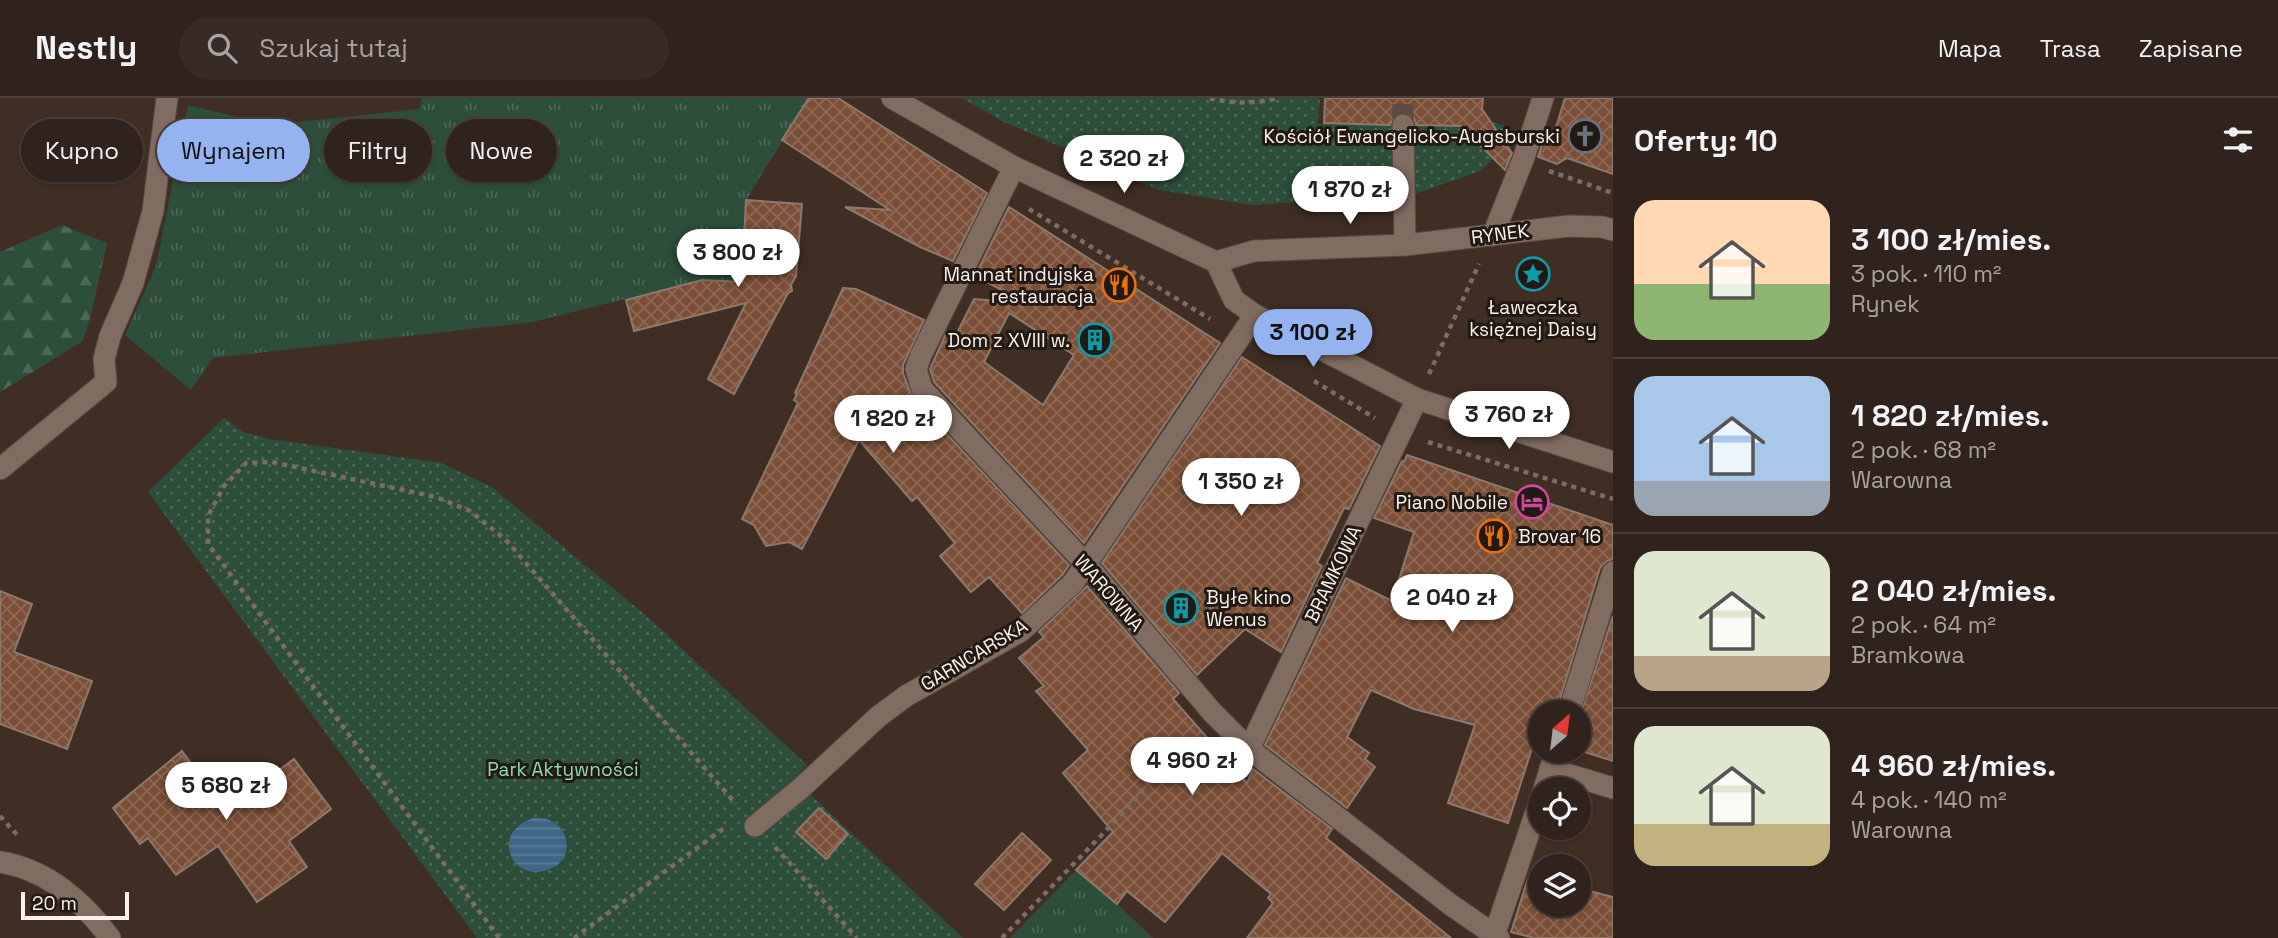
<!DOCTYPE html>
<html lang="pl">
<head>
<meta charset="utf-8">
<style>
  :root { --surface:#30221c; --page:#382a25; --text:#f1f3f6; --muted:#a8a4a3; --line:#4b3f3b; --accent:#95b2f1 }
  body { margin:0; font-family:"Space Grotesk",sans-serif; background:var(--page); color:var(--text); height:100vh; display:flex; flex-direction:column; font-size:26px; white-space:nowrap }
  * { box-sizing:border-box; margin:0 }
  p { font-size:23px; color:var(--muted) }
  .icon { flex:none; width:38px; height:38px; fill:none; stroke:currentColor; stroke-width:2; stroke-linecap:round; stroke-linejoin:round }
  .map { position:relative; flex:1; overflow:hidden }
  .sheet { display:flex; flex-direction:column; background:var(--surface); width:665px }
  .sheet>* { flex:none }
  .top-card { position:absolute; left:21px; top:21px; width:665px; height:63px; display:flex; gap:14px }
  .needle { width:46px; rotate:28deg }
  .buttons { position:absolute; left:1528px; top:602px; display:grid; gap:14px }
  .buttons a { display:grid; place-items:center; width:63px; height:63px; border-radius:50%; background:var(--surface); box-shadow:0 2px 5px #0004,0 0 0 2px var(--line); font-size:35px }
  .scale { position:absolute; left:21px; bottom:18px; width:108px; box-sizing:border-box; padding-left:7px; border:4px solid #fdf1eb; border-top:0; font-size:19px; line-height:24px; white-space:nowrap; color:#fdf1eb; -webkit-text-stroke:5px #211914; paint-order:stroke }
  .price { position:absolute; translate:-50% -60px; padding:0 16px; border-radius:24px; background:#fff; color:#222; font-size:23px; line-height:46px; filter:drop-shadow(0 2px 4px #0008) }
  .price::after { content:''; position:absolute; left:50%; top:42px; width:21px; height:16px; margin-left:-10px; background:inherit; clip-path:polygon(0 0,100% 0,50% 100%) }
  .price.current { background:var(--accent); color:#111 }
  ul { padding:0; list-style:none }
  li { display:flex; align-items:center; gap:21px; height:175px; padding:0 21px }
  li+li { border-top:2px solid var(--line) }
  li span { display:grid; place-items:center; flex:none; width:196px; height:140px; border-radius:21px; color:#555 }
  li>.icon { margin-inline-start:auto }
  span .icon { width:84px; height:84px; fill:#fffc; stroke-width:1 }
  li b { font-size:30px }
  h2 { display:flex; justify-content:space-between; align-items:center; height:84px; padding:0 21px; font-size:30px }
  .pill { padding:0 24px; border-radius:32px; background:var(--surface); box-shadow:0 2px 5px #0004,0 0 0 2px var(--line); font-size:24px; line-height:63px }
  .pill.current { background:var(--accent); color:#111 }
  header { display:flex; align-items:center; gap:42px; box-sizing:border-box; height:98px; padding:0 35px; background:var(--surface); border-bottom:2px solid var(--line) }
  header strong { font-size:33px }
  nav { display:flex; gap:38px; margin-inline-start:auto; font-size:24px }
  .search { width:490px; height:63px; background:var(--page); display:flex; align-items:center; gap:18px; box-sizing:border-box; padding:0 24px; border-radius:38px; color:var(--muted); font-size:26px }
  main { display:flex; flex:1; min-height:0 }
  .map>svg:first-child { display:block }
  .grass { fill:url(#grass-tufts) }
  .forest { fill:url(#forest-firs) }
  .park { fill:url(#park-dots) }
  .water { fill:url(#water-rules) }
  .building { fill:url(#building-cross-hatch); stroke:#8d786d; stroke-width:2; fill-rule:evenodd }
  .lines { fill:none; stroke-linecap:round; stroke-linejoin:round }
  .pedestrian-tunnel { stroke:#5c4b43; stroke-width:21; stroke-dasharray:21 10; stroke-linecap:butt }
  .service-casing { stroke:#5a4b42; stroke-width:23 }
  .pedestrian-casing { stroke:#5a4b42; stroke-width:23 }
  .minor-casing { stroke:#5a4b42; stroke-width:23 }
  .tertiary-casing { stroke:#5a4b42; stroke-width:23 }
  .path { stroke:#7c6c64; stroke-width:4.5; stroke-dasharray:5 5; stroke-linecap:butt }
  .service { stroke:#806c61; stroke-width:21 }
  .pedestrian { stroke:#806c61; stroke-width:21 }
  .minor { stroke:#806c61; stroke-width:21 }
  .tertiary { stroke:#806c61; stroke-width:21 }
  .labels { text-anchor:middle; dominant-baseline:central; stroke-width:6; stroke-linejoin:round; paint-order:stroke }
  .poi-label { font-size:19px; fill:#fdf1eb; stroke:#211914; text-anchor:end }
  .street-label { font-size:19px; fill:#fdf1eb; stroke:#211914 }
  .park-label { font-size:19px; fill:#8edbad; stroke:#211914 }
</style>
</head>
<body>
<header>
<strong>Nestly</strong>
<div class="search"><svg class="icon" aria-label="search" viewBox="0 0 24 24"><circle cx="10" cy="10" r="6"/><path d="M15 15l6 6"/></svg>Szukaj tutaj</div>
<nav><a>Mapa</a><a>Trasa</a><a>Zapisane</a></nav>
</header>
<main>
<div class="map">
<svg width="1613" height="840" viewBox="0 0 1613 840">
  <defs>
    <pattern id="grass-tufts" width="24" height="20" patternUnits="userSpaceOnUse" patternTransform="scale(1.75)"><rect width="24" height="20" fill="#2d4e3b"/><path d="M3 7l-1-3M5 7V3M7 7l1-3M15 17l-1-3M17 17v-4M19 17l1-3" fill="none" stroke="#4c6858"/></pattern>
    <pattern id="forest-firs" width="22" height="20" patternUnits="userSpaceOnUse" patternTransform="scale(1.75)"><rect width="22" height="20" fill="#2d4e3b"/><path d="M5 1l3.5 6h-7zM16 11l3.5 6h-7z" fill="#4c6858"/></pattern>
    <pattern id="park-dots" width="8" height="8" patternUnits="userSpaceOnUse" patternTransform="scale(1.75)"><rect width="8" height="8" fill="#2d4e3b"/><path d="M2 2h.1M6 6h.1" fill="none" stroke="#4c6858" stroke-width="1.8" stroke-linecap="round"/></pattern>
    <pattern id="water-rules" width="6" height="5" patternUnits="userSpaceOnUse" patternTransform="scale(1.75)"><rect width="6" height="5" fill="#3e6687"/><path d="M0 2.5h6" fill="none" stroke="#5b7c98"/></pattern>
    <pattern id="building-cross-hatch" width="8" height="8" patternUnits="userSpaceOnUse" patternTransform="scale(1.75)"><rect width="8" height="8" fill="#7b4e37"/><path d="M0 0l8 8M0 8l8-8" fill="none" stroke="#8f6854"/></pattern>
  </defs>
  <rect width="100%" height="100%" fill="#402e25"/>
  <g class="grass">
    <polygon points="422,0 809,0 746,102 742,184 702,182 532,224 213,260 191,292 125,237 156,168 188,7 271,27 419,11"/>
    <polygon points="1076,772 1117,806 1153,840 1010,840"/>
  </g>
  <polygon class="forest" points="62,127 107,145 92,213 83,243 0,294 0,154"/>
  <g class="park">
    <polygon points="962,0 1320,0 1318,26 1465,28 1470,37 1489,23 1511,30 1495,59 1480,73 1415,96 1252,107 1159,92 1000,22"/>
    <polygon points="224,320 243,334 270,341 442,365 493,390 651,522 807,667 792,683 812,698 963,840 477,840 148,394"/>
  </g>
  <path class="water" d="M534,720C569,717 580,762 547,772C510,784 490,733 534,720Z"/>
  <g class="building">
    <polygon points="809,0 838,0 987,95 953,163 920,149 845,109 890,112 782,42"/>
    <polygon points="1325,0 1483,0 1482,11 1512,55 1505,72 1461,28 1416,27 1414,20 1403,14 1396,16 1390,27 1324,25"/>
    <polygon points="1565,0 1613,0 1613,76 1567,60 1557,66 1538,59 1544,40 1554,36"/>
    <polygon points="746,102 802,106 796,178 791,187 792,193 788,195 734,296 708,281 746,205 634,233 626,202 702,182 742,184"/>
    <path d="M1009,109L1220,245L1084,445L934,284L930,271L947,233L956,237L974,201L1026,205L983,182L985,178L977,174ZM1009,215L1074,257L1043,307L984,264Z"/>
    <polygon points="843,190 856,191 924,222 903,267 903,275 912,299 1069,467 1063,476 1022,515 989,479 971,494 940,458 955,445 917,399 912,403 859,342 802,451 789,444 766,448 754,427 742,421 798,305 794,302 797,296 795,295"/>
    <polygon points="1242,259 1380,348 1349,411 1344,410 1317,465 1322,468 1281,554 1245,531 1197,577 1102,465"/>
    <polygon points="1407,357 1613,427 1613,461 1605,464 1600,470 1556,614 1540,614 1540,639 1536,638 1508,725 1448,705 1475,627 1414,611 1371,592 1347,639 1369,655 1365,661 1375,669 1347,710 1265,647 1346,480 1392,503 1414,434 1374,420 1402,363 1404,364"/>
    <polygon points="1087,488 1179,595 1173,601 1247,685 1253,671 1332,731 1326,740 1451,840 1247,840 1273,805 1268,800 1271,796 1222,755 1165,824 1127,793 1117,806 1076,772 1113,734 1063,675 1088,652 1036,593 1044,588 1019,560 1044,539 1039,534"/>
    <polygon points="0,493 32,506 14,554 92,583 67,651 0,626"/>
    <polygon points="1613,518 1613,663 1578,652 1578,623"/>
    <polygon points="182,653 226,712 294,661 331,711 289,743 307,769 257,804 218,748 176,777 148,740 140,746 113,710"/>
    <polygon points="819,710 848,736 826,761 796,734"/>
    <polygon points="1022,735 1051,762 1004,812 975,786"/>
    <polygon points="1529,777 1540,780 1540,807 1578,807 1578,790 1613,799 1613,840 1534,840 1511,834"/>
  </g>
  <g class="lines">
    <polyline class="pedestrian-tunnel" points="1403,27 1403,0"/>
    <defs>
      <g id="service">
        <polyline points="0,371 106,284 104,261 110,238 133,185 153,113 167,0"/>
        <polyline points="755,728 800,691 879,618 906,598 1021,533 1073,485 1086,466"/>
      </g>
      <polyline id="pedestrian" points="1403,27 1405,147"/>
      <g id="minor">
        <polyline points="892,0 1014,69 1216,164"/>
        <polyline points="1014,69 921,257 916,271 922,291 1086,466 1212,614 1249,651 1451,807 1499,840"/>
        <polyline points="1493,137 1524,59 1543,0"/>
        <polyline points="1216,164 1234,202 1255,217 1417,301 1613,364"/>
        <polyline points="1216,164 1254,153 1405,147 1569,128 1602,129 1613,132"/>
        <polyline points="1086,466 1255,217"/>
        <polyline points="1569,614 1613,474"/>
        <polyline points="1249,651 1417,301"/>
        <polyline points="1550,671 1613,690"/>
        <polyline points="1544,691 1556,653"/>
        <polyline points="1494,838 1540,702"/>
      </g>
      <path id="tertiary" d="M0,764C46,771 83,803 110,840"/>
    </defs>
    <use href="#service" class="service-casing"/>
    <use href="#pedestrian" class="pedestrian-casing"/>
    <use href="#minor" class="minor-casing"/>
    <use href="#tertiary" class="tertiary-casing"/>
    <g class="path">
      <path d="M1210,0C1231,6 1256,6 1277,0"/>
      <polyline points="1549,73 1613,95"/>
      <polyline points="1029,111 1210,221"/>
      <polyline points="1429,276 1479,166"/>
      <polyline points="1314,283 1375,320"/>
      <polyline points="1428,344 1613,401"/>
      <polyline points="0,718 18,738"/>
      <polyline points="775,749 857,840"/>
      <polyline points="499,840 208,446 208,418 224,388 246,365 272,364 436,399 470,413 505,441 736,706"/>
      <polyline points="574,840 727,728"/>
      <polyline points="1002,840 1120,718 1164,667"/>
    </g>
    <use href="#service" class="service"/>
    <use href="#pedestrian" class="pedestrian"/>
    <use href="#minor" class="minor"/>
    <use href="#tertiary" class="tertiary"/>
  </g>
  <defs>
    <symbol id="church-ring" viewBox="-11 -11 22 22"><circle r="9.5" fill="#211914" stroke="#6b7280" stroke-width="1.5"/><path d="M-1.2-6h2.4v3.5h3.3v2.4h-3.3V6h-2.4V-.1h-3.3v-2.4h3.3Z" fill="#6b7280"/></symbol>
    <symbol id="sight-ring" viewBox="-11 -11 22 22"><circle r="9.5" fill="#211914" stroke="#0f9aa8" stroke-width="1.5"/><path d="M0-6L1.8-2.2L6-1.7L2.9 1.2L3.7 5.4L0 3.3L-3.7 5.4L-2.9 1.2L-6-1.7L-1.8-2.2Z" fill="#0f9aa8"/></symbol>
    <symbol id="restaurant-ring" viewBox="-11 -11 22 22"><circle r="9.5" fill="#211914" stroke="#e8710a" stroke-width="1.5"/><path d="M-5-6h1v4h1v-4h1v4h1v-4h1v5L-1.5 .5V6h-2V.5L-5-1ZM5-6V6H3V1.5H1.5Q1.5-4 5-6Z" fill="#e8710a"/></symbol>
    <symbol id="building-ring" viewBox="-11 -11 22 22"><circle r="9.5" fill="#211914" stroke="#0f9aa8" stroke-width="1.5"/><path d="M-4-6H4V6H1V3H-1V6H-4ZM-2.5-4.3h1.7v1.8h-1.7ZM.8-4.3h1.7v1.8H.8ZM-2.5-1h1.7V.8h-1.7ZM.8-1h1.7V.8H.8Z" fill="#0f9aa8"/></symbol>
    <symbol id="hotel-ring" viewBox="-11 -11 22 22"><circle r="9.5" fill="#211914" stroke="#d1479c" stroke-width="1.5"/><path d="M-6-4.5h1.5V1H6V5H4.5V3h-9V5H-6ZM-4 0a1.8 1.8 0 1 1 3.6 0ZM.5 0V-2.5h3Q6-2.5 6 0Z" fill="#d1479c"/></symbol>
  </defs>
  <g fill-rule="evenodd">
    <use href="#church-ring" x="1566" y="19" width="38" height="38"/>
    <use href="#sight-ring" x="1514" y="157" width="38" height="38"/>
    <use href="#restaurant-ring" x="1100" y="168" width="38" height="38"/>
    <use href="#building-ring" x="1076" y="223" width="38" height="38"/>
    <use href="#hotel-ring" x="1513" y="385" width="38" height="38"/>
    <use href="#restaurant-ring" x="1475" y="419" width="38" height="38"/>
    <use href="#building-ring" x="1162" y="491" width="38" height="38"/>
  </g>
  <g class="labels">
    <g class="poi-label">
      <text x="1560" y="38">Kościół Ewangelicko-Augsburski</text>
      <text x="1094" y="176">Mannat indyjska<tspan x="1094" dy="22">restauracja</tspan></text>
      <text x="1533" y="209" text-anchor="middle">Ławeczka<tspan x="1533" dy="22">księżnej Daisy</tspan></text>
      <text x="1070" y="242">Dom z XVIII w.</text>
      <text x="1508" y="404">Piano Nobile</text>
      <text x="1518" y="438" text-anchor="start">Brovar 16</text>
      <text x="1206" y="499" text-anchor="start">Byłe kino<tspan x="1206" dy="22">Wenus</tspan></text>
    </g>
    <g class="street-label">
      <text transform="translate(1500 136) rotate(-7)">RYNEK</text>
      <text transform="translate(1333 476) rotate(-64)">BRAMKOWA</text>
      <text transform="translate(1109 495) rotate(49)">WAROWNA</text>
      <text transform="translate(974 557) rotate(-31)">GARNCARSKA</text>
    </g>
    <g class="park-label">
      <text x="563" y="671">Park Aktywności</text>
    </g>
  </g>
</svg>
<div class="buttons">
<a><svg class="needle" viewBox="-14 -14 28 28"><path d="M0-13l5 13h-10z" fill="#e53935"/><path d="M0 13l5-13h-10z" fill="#a8a4a3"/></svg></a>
<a><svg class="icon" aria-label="locate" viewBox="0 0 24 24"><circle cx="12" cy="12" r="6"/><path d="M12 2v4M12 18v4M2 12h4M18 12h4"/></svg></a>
<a><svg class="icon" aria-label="layers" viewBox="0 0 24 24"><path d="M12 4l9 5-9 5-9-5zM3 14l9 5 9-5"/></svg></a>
</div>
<div class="scale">20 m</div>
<b class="price" style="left:1124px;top:97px">2 320 zł</b>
<b class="price" style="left:1350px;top:128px">1 870 zł</b>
<b class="price" style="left:738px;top:191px">3 800 zł</b>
<b class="price current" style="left:1313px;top:271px">3 100 zł</b>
<b class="price" style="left:1509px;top:353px">3 760 zł</b>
<b class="price" style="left:893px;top:357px">1 820 zł</b>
<b class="price" style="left:1241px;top:420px">1 350 zł</b>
<b class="price" style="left:1452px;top:536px">2 040 zł</b>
<b class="price" style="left:1192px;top:699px">4 960 zł</b>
<b class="price" style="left:226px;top:724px">5 680 zł</b>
<div class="top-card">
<a class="pill">Kupno</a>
<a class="pill current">Wynajem</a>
<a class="pill">Filtry</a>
<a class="pill">Nowe</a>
</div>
</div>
<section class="sheet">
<h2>Oferty: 10<svg class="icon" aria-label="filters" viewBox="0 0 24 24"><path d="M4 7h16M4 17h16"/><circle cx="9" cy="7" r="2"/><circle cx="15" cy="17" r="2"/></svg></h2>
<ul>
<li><span style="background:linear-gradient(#ffd9b3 60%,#8fb573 0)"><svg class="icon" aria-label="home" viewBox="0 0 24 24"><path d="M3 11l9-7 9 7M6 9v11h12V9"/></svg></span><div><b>3 100 zł/mies.</b><p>3 pok. · 110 m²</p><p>Rynek</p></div></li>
<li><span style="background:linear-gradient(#a9c7e8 75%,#9aa5b1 0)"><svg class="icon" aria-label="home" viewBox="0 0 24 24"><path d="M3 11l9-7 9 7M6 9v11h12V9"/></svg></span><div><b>1 820 zł/mies.</b><p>2 pok. · 68 m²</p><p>Warowna</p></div></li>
<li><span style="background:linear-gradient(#dfe7d0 75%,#b9a48a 0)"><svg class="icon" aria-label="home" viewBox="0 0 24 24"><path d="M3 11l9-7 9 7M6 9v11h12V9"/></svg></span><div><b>2 040 zł/mies.</b><p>2 pok. · 64 m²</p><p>Bramkowa</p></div></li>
<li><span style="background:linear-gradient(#dfe7d0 70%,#c2b280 0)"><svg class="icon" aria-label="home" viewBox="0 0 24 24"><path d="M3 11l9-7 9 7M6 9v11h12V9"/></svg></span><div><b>4 960 zł/mies.</b><p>4 pok. · 140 m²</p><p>Warowna</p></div></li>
</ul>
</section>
</main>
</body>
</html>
